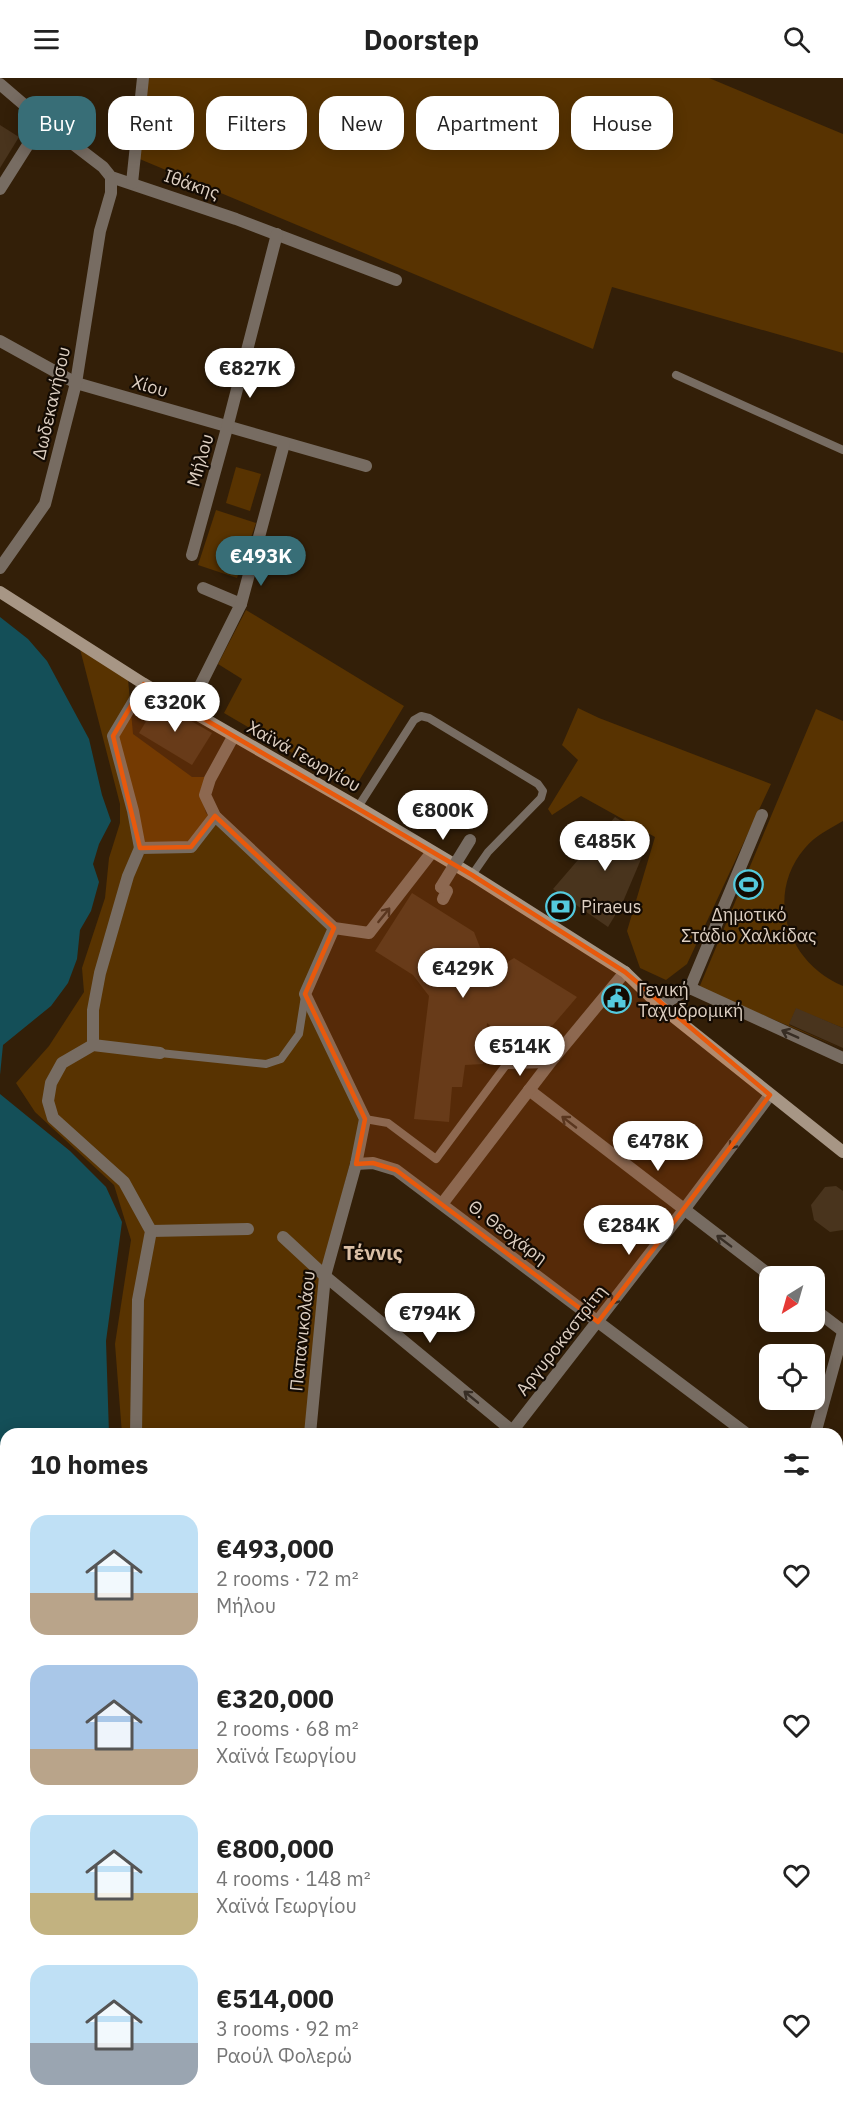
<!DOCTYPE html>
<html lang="en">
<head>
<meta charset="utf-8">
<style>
  :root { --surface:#fff; --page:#f2f2f2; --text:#222; --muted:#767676; --accent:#386e77 }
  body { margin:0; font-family:"IBM Plex Sans",sans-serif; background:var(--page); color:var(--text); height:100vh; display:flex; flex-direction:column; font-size:22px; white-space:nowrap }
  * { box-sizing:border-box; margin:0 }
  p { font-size:20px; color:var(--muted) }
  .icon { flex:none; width:33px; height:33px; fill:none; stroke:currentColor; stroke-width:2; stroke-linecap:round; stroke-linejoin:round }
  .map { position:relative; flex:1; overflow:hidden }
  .side { position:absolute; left:0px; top:1350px; width:843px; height:686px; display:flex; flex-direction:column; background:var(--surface); border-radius:18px 18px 0 0; box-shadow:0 3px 15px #0003 }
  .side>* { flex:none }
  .hud { position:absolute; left:18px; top:18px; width:807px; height:54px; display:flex; gap:12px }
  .needle { width:39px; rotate:217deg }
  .controls { position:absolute; left:759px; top:1188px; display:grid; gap:12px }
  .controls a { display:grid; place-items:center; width:66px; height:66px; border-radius:12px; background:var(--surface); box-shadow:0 3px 15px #0003; font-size:30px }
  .price { position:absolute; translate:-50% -51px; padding:0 14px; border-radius:21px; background:#fff; color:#222; font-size:20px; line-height:39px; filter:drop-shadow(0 2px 3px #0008) }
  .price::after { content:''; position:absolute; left:50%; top:36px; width:18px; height:14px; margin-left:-9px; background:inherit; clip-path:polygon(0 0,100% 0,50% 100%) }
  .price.current { background:var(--accent); color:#fff }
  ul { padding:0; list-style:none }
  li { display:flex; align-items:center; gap:18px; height:150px; padding:0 30px }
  li span { display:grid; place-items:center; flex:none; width:168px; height:120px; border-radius:18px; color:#555 }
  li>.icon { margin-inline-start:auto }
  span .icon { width:72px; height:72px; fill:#fffc; stroke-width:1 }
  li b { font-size:26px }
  h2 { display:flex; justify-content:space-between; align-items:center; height:72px; padding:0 30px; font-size:26px }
  .pill { padding:0 21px; border-radius:18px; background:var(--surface); box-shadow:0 3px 15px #0003; font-size:21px; line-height:54px }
  .pill.current { background:var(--accent); color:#fff }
  header { display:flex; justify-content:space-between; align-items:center; height:78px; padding:0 30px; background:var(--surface); font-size:27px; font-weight:700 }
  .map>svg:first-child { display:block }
  .green { fill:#583301 }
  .water { fill:#144f58 }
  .building { fill:#49341d }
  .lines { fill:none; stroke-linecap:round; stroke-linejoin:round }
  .lane { stroke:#776c62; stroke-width:8 }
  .street { stroke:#776c62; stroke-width:12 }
  .secondary { stroke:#a79685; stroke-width:12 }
  .street-bridge { stroke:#776c62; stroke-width:12 }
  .oneway { stroke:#372d24 }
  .marked { fill:#e8590c; fill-opacity:0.2; stroke:#e8590c; stroke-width:4.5; stroke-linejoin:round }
  .labels { text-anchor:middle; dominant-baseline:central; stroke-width:4.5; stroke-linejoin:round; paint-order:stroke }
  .street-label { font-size:18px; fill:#ddcfc2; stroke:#140b03 }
  .poi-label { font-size:18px; fill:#ddcfc2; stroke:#140b03; text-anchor:start }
  .neighbourhood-label { font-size:20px; font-weight:bold; fill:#dbc0a6; stroke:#140b03 }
</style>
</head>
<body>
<header><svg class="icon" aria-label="menu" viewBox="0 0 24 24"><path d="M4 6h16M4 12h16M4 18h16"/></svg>Doorstep<svg class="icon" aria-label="search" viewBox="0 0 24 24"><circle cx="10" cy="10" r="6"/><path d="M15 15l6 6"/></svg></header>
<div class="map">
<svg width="843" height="2035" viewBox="0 0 843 2035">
  <rect width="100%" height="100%" fill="#331f08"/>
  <g class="green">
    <polygon points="149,0 709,0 843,56 843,275 612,209 593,271 130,77"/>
    <polygon points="236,389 261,396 250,433 226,425"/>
    <polygon points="216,432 256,445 237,500 198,487"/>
    <polygon points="246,532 404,628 354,711 224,635 242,601 218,586"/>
    <polygon points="80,571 128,601 133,656 192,699 206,699 200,714 206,735 330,852 303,916 361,1042 320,1202 305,1356 122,1356 115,1266 131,1162 114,1107 35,1034 16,1005 49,968 84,914 82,890 105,820 109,780 120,745 120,726"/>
    <polygon points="578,630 599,640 771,706 687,886 666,902 640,890 627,853 655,759 581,718 552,737 548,731 578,682 562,667"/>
    <path d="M816,631L843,643V743C829,751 815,758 805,770C764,818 788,885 843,908V950L796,931L789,947L843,971L699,910Z"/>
  </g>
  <g class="water">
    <polygon points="0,539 28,561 47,583 89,661 102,717 111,743 99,766 93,786 99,804 91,833 80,852 77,881 68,905 51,928 3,967 0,997"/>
    <polygon points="0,1016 70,1073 106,1109 122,1144 106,1263 109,1356 6,1356 6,1533 0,1536"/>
    <polygon points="0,1572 6,1584 6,2030 560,2030 558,2035 0,2035"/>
  </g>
  <g class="building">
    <polygon points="0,47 19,59 0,90"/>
    <polygon points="158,624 212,655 192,687 139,655"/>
    <polygon points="615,739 644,758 647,767 622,826 608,849 553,811"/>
    <polygon points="412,815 474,854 490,895 514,880 577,919 553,947 527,959 509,961 487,945 483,986 465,987 462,1009 452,1009 449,1044 414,1041 429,918 413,897 375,873"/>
    <polygon points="796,930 843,950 843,970 789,946"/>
    <polygon points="836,1108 843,1113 843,1152 830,1154 814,1142 811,1127 825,1109"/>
  </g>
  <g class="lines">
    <g class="lane">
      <polyline points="676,297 843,372"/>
      <polyline points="358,729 414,642 421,638 429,640 538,706 543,713 541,720 488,774 472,797"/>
      <polyline points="160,975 266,986 281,981 299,956 305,918"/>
      <polyline points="365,1041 388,1045 436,1081 506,987 549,986"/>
    </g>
    <g class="street">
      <polyline points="0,6 43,43 103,89 111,99 236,141 396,202"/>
      <polyline points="132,105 143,0"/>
      <polyline points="0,111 43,43"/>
      <polyline points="0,263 76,305 366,388"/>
      <polyline points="192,477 227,350 277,156"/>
      <polyline points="0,490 45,426 76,305 100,153 111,115 111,99"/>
      <polyline points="203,510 241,526"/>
      <polyline points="188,632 241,526 284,366"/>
      <polyline points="233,659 210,701 205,717 215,738 334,850 369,855 432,774"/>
      <polyline points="140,770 133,733 113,658 144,606"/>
      <polyline points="441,809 447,813 443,821"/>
      <polyline points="690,910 843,980"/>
      <polyline points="660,928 690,910 762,737"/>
      <polyline points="93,967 93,932 100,895 128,798 140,770 191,769 215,738"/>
      <polyline points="529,1012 771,1198"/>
      <polyline points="356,1086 373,1085 396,1092 747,1356"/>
      <polyline points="442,1126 549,986 625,894"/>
      <polyline points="151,1153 248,1151"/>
      <polyline points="283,1159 325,1198 516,1356"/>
      <polyline points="814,1231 843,1253"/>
      <polyline points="136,1356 138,1222 151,1153 124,1104 53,1040 48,1023 51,1005 62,985 93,967 160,975"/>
      <polyline points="310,1356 325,1198 356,1086 365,1041 305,916 334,850"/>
      <polyline points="510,1356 683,1133 770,1017"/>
      <polyline points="815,1356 843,1254"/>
      <polyline points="837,1406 843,1408"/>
      <polyline points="837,1620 843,1620"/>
      <polyline points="837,1725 843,1691"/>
      <polyline points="837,1821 843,1822"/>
      <polyline points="605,2035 606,2030"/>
      <polyline points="654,2035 655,2030"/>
      <polyline points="781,2035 782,2030"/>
    </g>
    <polyline class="secondary" points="0,514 144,606 358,729 472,797 625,894 660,928 843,1074"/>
    <polyline class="street-bridge" points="441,809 470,762"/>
  </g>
  <defs><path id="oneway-shaft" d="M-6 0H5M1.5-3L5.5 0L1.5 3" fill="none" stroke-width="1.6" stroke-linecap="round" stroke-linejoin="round" transform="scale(1.5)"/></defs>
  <g class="oneway">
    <use href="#oneway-shaft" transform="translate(384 837) rotate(-51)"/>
    <use href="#oneway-shaft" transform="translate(790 956) rotate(-156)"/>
    <use href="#oneway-shaft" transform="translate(569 1044) rotate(-142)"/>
    <use href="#oneway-shaft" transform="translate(735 1064) rotate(127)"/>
    <use href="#oneway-shaft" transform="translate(724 1163) rotate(-143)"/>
    <use href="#oneway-shaft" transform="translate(617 1219) rotate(128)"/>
    <use href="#oneway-shaft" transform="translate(471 1319) rotate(-141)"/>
  </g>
  <path class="marked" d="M144,606L472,797L625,894L770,1017L598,1244L396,1092L373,1085L356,1086L365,1041L305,916L334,850L215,738L191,769L140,770L113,658Z"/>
  <defs>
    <symbol id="stadium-ring" viewBox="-11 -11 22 22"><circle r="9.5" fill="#140b03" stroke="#54cade" stroke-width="1.5"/><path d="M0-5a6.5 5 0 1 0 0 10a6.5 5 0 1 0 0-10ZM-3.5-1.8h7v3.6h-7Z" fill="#54cade"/></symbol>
    <symbol id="bank-ring" viewBox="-11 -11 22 22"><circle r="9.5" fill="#140b03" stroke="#54cade" stroke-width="1.5"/><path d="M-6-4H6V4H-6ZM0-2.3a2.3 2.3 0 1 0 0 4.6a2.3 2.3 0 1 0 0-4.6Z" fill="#54cade"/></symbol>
    <symbol id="civic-ring" viewBox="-11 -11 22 22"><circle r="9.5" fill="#140b03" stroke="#54cade" stroke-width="1.5"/><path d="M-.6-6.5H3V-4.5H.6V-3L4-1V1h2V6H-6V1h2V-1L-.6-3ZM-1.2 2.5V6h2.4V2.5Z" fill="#54cade"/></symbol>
  </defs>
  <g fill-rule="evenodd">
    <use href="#stadium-ring" x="732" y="790" width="33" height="33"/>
    <use href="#bank-ring" x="544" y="812" width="33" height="33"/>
    <use href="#civic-ring" x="600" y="904" width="33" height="33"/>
  </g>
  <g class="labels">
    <g class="street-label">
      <text transform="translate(192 106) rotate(19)">Ιθάκης</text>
      <text transform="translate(150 308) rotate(16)">Χίου</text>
      <text transform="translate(51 325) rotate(-77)">Δωδεκανήσου</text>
      <text transform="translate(200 382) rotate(-74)">Μήλου</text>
      <text transform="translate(304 678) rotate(29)">Χαϊνά Γεωργίου</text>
      <text transform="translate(508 1154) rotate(37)">Θ. Θεοχάρη</text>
      <text transform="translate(302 1253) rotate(-84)">Παπανικολάου</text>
      <text transform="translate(561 1262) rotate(-52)">Αργυροκαστρίτη</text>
    </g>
    <g class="poi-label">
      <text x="581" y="828">Piraeus</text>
      <text x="749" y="836" text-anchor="middle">Δημοτικό<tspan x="749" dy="21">Στάδιο Χαλκίδας</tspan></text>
      <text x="638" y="911">Γενική<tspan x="638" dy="21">Ταχυδρομική</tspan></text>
    </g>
    <g class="neighbourhood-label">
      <text x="373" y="1174">Τέννις</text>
    </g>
  </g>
</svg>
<div class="controls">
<a><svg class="needle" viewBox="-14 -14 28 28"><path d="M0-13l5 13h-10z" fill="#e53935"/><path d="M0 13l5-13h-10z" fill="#767676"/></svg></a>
<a><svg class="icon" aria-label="locate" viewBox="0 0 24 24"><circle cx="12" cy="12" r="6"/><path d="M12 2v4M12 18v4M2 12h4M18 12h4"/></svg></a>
</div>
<b class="price" style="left:250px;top:321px">€827K</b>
<b class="price current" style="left:261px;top:509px">€493K</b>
<b class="price" style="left:175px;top:655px">€320K</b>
<b class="price" style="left:443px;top:763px">€800K</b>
<b class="price" style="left:605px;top:794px">€485K</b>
<b class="price" style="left:463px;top:921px">€429K</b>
<b class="price" style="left:520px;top:999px">€514K</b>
<b class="price" style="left:658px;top:1094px">€478K</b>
<b class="price" style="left:629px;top:1178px">€284K</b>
<b class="price" style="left:430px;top:1266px">€794K</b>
<div class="hud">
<a class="pill current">Buy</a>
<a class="pill">Rent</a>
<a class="pill">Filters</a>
<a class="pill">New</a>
<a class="pill">Apartment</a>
<a class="pill">House</a>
</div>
<section class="side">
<h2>10 homes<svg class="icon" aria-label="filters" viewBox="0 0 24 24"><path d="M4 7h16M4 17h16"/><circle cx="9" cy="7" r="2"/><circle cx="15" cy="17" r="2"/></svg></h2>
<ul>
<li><span style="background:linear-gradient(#bfe0f5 65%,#b9a48a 0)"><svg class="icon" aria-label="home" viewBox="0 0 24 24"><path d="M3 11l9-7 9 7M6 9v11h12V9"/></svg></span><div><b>€493,000</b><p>2 rooms · 72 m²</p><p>Μήλου</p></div><svg class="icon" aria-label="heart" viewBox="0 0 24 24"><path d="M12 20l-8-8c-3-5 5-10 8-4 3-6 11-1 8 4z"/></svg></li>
<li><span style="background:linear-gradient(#a9c7e8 70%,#b9a48a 0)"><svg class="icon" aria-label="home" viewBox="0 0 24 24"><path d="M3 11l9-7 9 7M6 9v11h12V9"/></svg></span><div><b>€320,000</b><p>2 rooms · 68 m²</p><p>Χαϊνά Γεωργίου</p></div><svg class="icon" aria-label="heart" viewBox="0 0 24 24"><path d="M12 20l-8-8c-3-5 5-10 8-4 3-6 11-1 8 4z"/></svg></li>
<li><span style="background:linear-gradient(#bfe0f5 65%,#c2b280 0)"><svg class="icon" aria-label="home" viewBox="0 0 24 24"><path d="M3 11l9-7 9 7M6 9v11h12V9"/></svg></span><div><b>€800,000</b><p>4 rooms · 148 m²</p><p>Χαϊνά Γεωργίου</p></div><svg class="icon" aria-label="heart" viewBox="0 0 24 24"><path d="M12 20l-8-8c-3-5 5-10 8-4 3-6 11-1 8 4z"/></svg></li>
<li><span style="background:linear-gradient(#bfe0f5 65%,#9aa5b1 0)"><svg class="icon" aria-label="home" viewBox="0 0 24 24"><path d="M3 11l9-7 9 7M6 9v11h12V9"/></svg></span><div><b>€514,000</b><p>3 rooms · 92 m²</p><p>Ραούλ Φολερώ</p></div><svg class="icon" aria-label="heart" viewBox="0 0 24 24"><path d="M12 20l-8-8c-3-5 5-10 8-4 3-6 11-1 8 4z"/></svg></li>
</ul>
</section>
</div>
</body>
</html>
